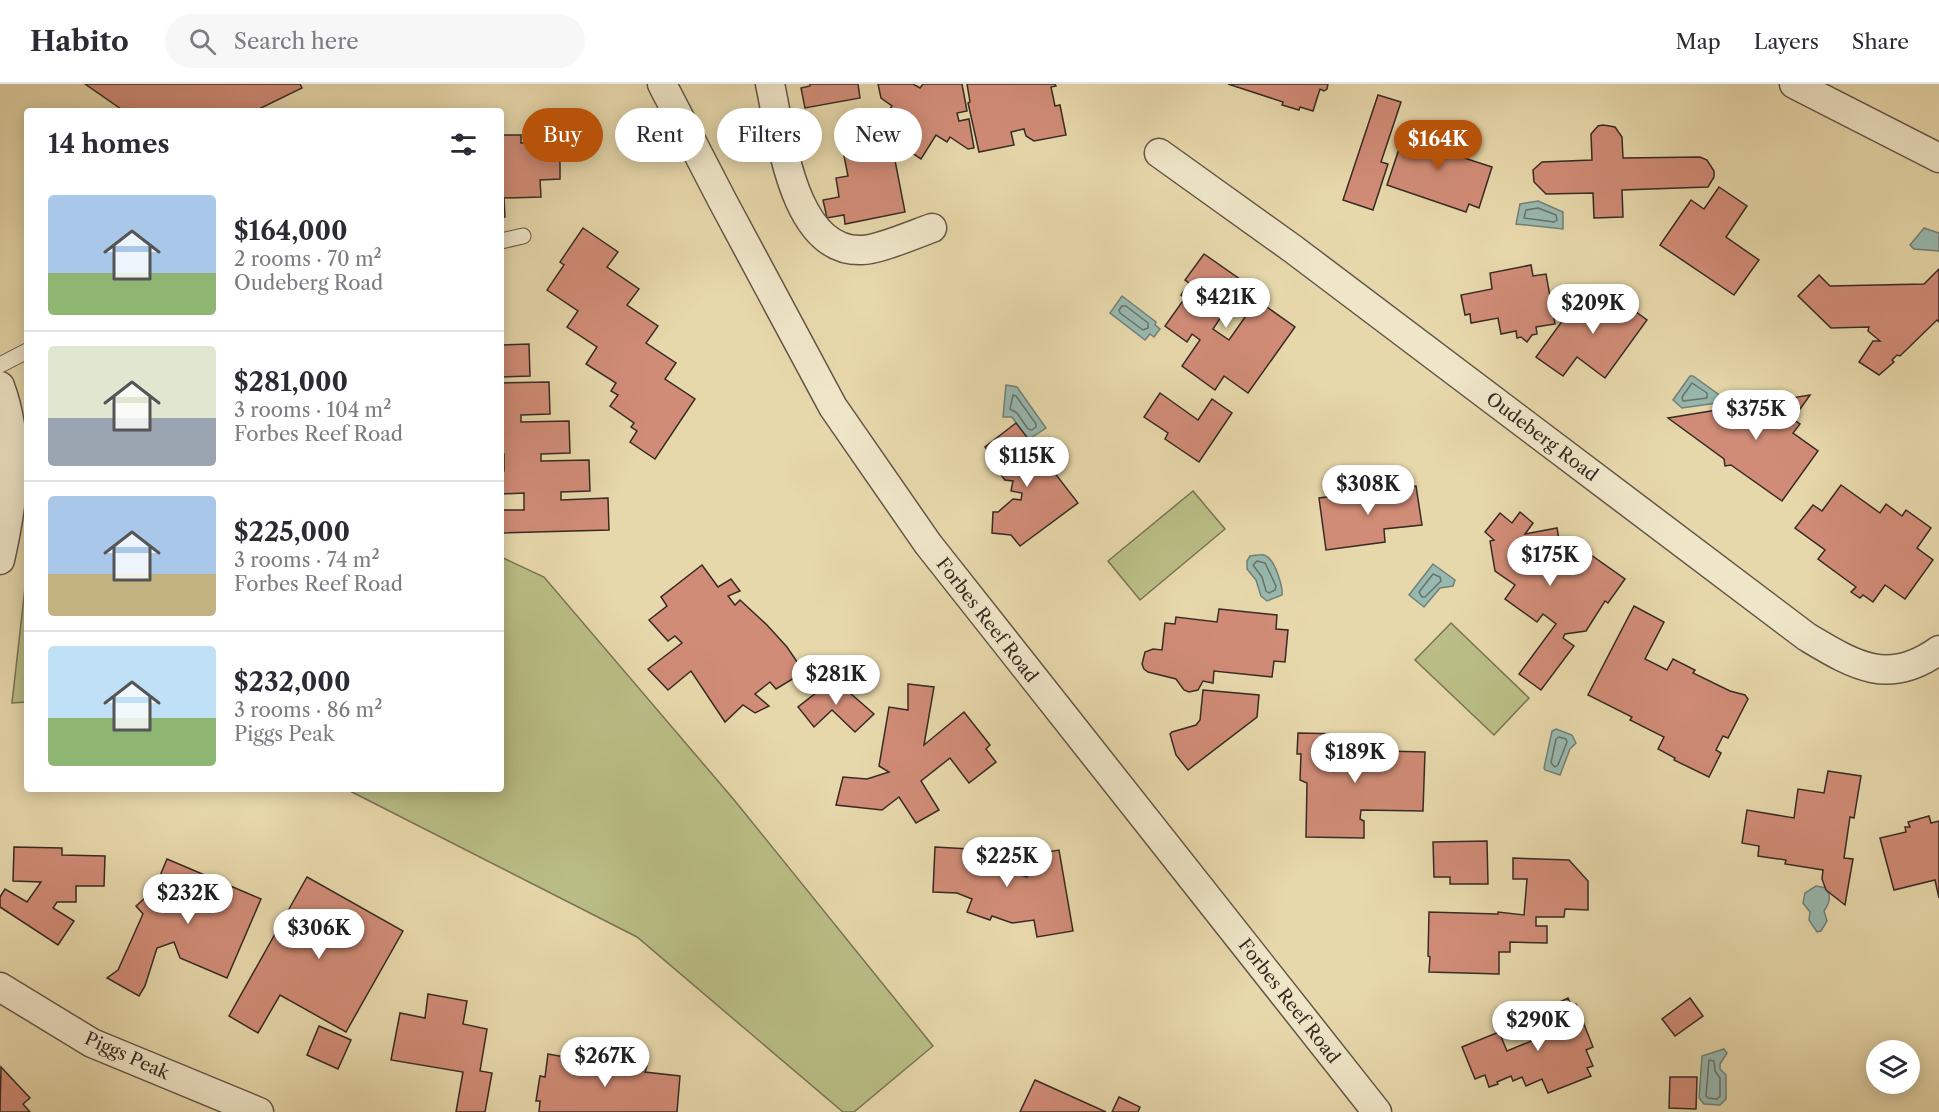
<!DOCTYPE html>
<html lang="en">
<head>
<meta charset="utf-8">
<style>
  :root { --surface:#fff; --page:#f7f7f7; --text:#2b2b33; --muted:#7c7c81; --line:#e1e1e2; --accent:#b45309 }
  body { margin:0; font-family:"Libre Caslon Text",serif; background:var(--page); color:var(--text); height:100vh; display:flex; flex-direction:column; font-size:22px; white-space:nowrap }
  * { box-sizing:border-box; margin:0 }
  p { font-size:20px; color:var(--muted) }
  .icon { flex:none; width:33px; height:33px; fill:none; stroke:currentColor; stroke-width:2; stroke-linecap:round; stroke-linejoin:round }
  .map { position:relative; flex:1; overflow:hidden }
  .sheet { position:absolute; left:24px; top:24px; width:480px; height:684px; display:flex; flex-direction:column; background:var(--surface); border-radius:6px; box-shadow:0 3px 15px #0003 }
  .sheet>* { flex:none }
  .hud { position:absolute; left:522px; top:24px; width:570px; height:54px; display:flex; gap:12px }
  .buttons { position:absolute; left:1866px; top:956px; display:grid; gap:12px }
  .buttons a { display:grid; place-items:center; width:54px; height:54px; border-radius:50%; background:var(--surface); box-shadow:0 3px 15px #0003; font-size:30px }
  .price { position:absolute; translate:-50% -51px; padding:0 14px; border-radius:21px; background:#fff; color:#222; font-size:20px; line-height:39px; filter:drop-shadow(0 2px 3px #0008) }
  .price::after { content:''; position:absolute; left:50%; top:36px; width:18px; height:14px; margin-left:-9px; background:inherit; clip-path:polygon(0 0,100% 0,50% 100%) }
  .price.selected { background:var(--accent); color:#fff }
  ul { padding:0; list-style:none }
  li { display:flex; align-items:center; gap:18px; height:150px; padding:0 24px }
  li+li { border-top:2px solid var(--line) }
  li span { display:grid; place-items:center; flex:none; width:168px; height:120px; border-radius:6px; color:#555 }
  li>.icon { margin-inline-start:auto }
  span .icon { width:72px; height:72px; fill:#fffc; stroke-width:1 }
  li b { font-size:26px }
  h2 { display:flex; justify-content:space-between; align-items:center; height:72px; padding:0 24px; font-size:26px }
  .tag { padding:0 21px; border-radius:27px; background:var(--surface); box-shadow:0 3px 15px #0003; font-size:21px; line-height:54px }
  .tag.selected { background:var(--accent); color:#fff }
  header { display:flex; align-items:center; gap:36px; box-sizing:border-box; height:84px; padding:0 30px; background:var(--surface); border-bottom:2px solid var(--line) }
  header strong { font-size:28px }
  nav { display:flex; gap:33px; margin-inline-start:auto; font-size:21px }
  .search { width:420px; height:54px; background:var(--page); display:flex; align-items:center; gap:15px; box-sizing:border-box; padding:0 21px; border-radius:33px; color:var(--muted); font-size:22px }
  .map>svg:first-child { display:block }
  .green { fill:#babe86; stroke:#787455; stroke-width:1.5 }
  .water { fill:#98b9b0; stroke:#718078; stroke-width:1.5 }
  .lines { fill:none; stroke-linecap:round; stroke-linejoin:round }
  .shore { stroke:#68726a; stroke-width:1.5 }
  .building { fill:#d18c77; stroke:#372b24; stroke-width:1.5 }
  .service-casing { stroke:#635646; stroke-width:17 }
  .minor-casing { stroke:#635646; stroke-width:31 }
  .service { stroke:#efe6c8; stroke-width:15 }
  .minor { stroke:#efe6c8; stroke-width:28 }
  .labels { text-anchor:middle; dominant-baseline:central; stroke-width:5; stroke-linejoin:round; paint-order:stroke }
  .street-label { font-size:18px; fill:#372b24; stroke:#efe6c8 }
</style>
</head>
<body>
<header>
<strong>Habito</strong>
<div class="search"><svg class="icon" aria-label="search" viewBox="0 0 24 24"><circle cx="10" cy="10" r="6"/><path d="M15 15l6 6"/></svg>Search here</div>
<nav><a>Map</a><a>Layers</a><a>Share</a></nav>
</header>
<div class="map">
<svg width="1939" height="1028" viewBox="0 0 1939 1028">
  <rect width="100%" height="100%" fill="#e7d8ab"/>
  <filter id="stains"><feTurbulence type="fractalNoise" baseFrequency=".00333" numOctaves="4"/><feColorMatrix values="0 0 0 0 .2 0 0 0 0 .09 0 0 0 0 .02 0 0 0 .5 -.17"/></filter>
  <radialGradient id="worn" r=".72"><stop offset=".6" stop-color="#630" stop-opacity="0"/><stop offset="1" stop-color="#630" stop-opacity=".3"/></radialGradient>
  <g class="green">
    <polygon points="1193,407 1225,445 1140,516 1108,477"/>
    <polygon points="501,473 544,493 735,717 933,962 854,1028 843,1028 637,853 346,705 501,705"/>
    <polygon points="27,486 27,618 12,619"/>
    <polygon points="1451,539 1529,614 1494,651 1415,576"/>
  </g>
  <g class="water">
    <polygon points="1538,117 1563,128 1563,145 1516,140 1520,120"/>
    <polygon points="1924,144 1939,149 1939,167 1914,165 1910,161"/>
    <polygon points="1122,212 1156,238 1155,241 1160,245 1154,253 1150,250 1145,256 1110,229"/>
    <polygon points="1690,292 1693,292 1718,310 1720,314 1717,319 1682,324 1673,316"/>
    <polygon points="1006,301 1017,303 1046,344 1028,356 1012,333 1003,333"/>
    <path d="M1257,471C1260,471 1263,470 1266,472C1275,476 1283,503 1282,511L1267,517L1261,512L1256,496L1247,485V477L1250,472Z"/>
    <polygon points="1433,480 1455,496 1453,502 1440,504 1424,523 1409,511"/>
    <polygon points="1556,645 1572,651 1576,659 1570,665 1560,691 1545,686 1544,684 1552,647"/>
    <path d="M1816,802L1826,804C1832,812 1829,820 1824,827L1827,837L1821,847L1817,848L1809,836L1810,828L1803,819L1805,809Z"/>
    <polygon points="1724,965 1727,969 1720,980 1720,985 1726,991 1726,1015 1720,1021 1704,1020 1699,1014 1702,972"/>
  </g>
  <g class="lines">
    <g class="shore">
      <polygon points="1538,124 1556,131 1557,136 1554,138 1524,134 1526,126"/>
      <polygon points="1122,222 1126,222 1148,239 1148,244 1143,246 1120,229 1119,226"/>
      <polygon points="1692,299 1707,309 1707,314 1683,317 1682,313"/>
      <polygon points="1013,311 1016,312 1036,340 1036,343 1032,346 1028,345 1017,329 1010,325"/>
      <polygon points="1257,477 1265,479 1276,502 1275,506 1269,509 1266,507 1262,493 1253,481"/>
      <polygon points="1433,490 1440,493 1441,497 1425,513 1422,513 1419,508"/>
      <polygon points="1559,653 1566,655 1567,658 1558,681 1555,683 1551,679 1556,655"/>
      <polygon points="1709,976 1714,977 1715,987 1720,994 1720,1012 1717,1015 1708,1014 1706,1012"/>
    </g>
  </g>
  <g class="building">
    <polygon points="85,0 300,0 302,4 255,27 124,27"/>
    <polygon points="810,0 858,0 860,14 805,24 801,4 810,2"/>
    <polygon points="878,0 913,0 920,4 923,0 962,0 967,27 957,29 959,37 969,35 974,64 968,65 950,53 947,58 936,51 921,75 892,56 901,43 891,36 889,26 892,22 881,14"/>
    <polygon points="967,0 1055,0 1056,2 1051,3 1055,22 1060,21 1066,51 1034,57 1026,52 1024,45 1011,48 1014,61 979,68 968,19 970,18"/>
    <polygon points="1228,0 1328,0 1327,5 1324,7 1320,5 1313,27 1300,23 1299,26 1282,21 1283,18"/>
    <polygon points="1378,11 1401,18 1381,78 1388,80 1373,126 1343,116"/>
    <polygon points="868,35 869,38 887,35 905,128 845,140 844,131 827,134 823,116 839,113 836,94 848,92 839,47 852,44 851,38"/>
    <polygon points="1603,41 1615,43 1622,53 1623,74 1700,73 1707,76 1714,87 1714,93 1708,103 1622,106 1623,133 1594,134 1593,109 1546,110 1534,98 1533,86 1542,78 1592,76 1591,50 1598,42"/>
    <polygon points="1406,44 1433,53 1434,50 1463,59 1458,72 1492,83 1479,124 1469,120 1466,128 1387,101"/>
    <polygon points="501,51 521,51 521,59 540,58 540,60 550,61 560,79 560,95 540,96 541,113 504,114 505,133 501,133"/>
    <polygon points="1719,103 1747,122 1726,153 1759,176 1734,211 1660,161 1691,116 1704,125"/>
    <polygon points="583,144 618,168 607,183 639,205 627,221 658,242 646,259 676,279 665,295 695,315 655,375 630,358 637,347 631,343 634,339 610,322 618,311 611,307 616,299 586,280 597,263 567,243 578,227 547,206 564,181 560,178"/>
    <polygon points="1204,170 1244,198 1213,245 1229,256 1257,216 1295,243 1248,309 1224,292 1215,306 1182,282 1200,256 1192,250 1187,258 1165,242 1185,214 1181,211 1189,199 1185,196"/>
    <polygon points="1531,181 1533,192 1546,190 1555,240 1536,243 1537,250 1532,251 1527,258 1521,253 1517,254 1516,247 1501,250 1498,234 1471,239 1470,230 1465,231 1461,211 1492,205 1490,189"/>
    <polygon points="1939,185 1939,238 1937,236 1900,272 1897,271 1892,276 1894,278 1879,291 1859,278 1873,257 1880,257 1868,247 1869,243 1831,244 1798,212 1819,191 1830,202 1924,200"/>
    <polygon points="1599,201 1647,236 1605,294 1577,273 1563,292 1536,273 1579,214 1594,225 1599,218 1591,212"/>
    <polygon points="529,260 530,292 501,293 501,261"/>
    <polygon points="549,298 550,330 521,331 521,338 569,337 570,369 541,370 541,377 589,376 590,407 561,408 561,416 608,414 609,446 503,449 502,426 524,426 524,409 501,410 501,387 504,387 504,370 501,370 501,299"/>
    <polygon points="1160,309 1198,336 1212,315 1232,329 1199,378 1165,355 1168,349 1144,333"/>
    <polygon points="1810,311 1793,335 1800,340 1793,349 1818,367 1782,417 1731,381 1725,382 1724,375 1668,334"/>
    <polygon points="1016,339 1078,419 1020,462 1011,451 992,449 993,428 998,428 1013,415 1021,416 1022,409 1011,407 1013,397 1005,396 991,378 994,375 985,363"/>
    <polygon points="1841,401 1880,429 1886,420 1902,432 1906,426 1931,444 1917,464 1933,476 1905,515 1885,501 1873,518 1863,511 1860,514 1851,508 1856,503 1818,475 1825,466 1795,444 1813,421 1822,427"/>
    <polygon points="1416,402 1422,441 1384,445 1385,458 1326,466 1319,414"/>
    <polygon points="1520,428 1533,439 1525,450 1557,444 1560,461 1573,471 1581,464 1625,495 1608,519 1605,517 1586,547 1565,550 1563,554 1574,562 1541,606 1519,590 1556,540 1543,530 1537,538 1505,515 1515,501 1495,487 1490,457 1494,456 1485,448 1500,429 1512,439"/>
    <polygon points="702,481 718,503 731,495 740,507 728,512 735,521 740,516 767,541 787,563 804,588 776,605 770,598 755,610 769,622 755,629 743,621 725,638 691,587 668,606 648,585 682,559 675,552 668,557 649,536 667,522 661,513"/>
    <polygon points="1634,522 1664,538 1645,575 1667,586 1673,575 1695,586 1693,589 1730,607 1745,611 1748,615 1728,654 1723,652 1716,666 1721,669 1709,693 1674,676 1675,674 1658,665 1664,653 1630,636 1632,633 1588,611"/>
    <polygon points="1219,525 1277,531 1276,545 1288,546 1285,578 1274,577 1272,593 1214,587 1213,599 1203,597 1198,606 1189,608 1184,606 1176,595 1148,588 1144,585 1142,580 1145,568 1153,565 1162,566 1165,539 1175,540 1176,533 1217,538"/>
    <polygon points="834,595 874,630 855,648 832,626 814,643 798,623"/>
    <polygon points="908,600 934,603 924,661 964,628 990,661 986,665 996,678 969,699 950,674 921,697 939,726 916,739 899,713 882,726 836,721 843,693 867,695 889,688 879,682 889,623 908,626"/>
    <polygon points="1203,606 1259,611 1257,633 1188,686 1176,671 1170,650 1172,648 1196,641 1200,636"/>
    <polygon points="1298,649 1344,650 1343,666 1425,668 1423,727 1361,726 1360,735 1364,737 1364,754 1306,753 1307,699 1300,696 1301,670 1297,670"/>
    <polygon points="1828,687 1861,692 1854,734 1850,733 1844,774 1853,775 1845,821 1826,806 1822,795 1823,786 1785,780 1786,776 1758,772 1759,762 1742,759 1747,726 1794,734 1798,705 1824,709"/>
    <polygon points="1929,732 1931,739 1939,737 1939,814 1935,796 1894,806 1880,754 1906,748 1905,743 1910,743 1908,738"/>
    <polygon points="1487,757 1488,800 1450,800 1450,793 1434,793 1433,758"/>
    <polygon points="14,763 62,764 62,771 105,772 104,802 76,802 76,818 57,818 53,824 74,837 58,861 0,823 0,813 5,805 27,818 41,798 13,797"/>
    <polygon points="935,763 987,766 986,778 1027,793 1023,772 1059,766 1073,847 1037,853 1034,836 1012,839 992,832 990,836 967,828 972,815 957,809 933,808"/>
    <polygon points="1513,774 1569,776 1588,797 1588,826 1565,825 1564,833 1536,833 1536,842 1547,842 1547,859 1510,858 1510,868 1499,868 1499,890 1429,888 1430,873 1428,872 1429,828 1498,830 1498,828 1524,831 1527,795 1513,795"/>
    <polygon points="167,775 261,815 227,894 180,874 174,858 157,864 145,902 139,912 107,894 118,886 143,830 136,822 154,806"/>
    <polygon points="307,793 403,847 346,948 280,911 258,949 229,932"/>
    <polygon points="428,910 467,917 463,940 487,945 480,987 492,989 485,1028 456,1028 463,988 391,976 400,929 425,934"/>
    <polygon points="1568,914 1572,922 1576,920 1593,963 1586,966 1593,982 1587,984 1591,992 1548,1009 1542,995 1526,1002 1522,993 1513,997 1511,992 1497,998 1498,1000 1489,1003 1485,991 1475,995 1462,963 1499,948 1507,967 1541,953 1532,931"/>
    <polygon points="1690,914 1703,932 1675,952 1662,935"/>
    <polygon points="319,942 351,956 338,985 307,971"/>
    <polygon points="548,970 626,984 647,982 645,988 680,992 677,1028 539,1028 540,1017 536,1017 540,992 545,993"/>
    <polygon points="1,983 30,1014 23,1020 30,1028 0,1028"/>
    <polygon points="1670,993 1697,993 1696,1025 1669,1024"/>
    <polygon points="1035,996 1106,1028 1020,1028"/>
    <polygon points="1119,1013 1140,1023 1138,1028 1112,1028"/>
  </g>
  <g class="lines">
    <defs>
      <g id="service">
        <polyline points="501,157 523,152"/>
        <polyline points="0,281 27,267"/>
      </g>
      <g id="minor">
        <polyline points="662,0 722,116 833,323 928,460 1377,1028"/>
        <path d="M770,0C781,49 792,169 862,166C878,166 915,150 932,144"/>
        <polyline points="1794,0 1939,74"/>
        <path d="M1159,69L1293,165L1807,553C1854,581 1888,603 1939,566"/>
        <path d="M0,302C21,359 13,419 0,476"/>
        <polyline points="0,903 92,959 259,1028"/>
      </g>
    </defs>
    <use href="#service" class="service-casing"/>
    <use href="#minor" class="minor-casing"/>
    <use href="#service" class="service"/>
    <use href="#minor" class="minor"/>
  </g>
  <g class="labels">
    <g class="street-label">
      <text transform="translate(1542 353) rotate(37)">Oudeberg Road</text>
      <text transform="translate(987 536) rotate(52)">Forbes Reef Road</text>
      <text transform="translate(1289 917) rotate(52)">Forbes Reef Road</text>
      <text transform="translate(127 972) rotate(24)">Piggs Peak</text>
    </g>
  </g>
  <rect width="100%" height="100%" filter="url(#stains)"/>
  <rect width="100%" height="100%" fill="url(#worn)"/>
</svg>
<div class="buttons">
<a><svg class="icon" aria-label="layers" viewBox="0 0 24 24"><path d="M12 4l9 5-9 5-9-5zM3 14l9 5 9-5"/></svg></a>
</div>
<b class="price selected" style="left:1438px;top:87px">$164K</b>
<b class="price" style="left:1226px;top:245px">$421K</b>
<b class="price" style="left:1593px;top:251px">$209K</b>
<b class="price" style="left:1756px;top:357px">$375K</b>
<b class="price" style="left:1027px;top:404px">$115K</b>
<b class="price" style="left:1368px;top:432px">$308K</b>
<b class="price" style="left:1550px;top:503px">$175K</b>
<b class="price" style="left:836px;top:622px">$281K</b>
<b class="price" style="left:1355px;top:700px">$189K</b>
<b class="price" style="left:1007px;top:804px">$225K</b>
<b class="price" style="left:188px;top:841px">$232K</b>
<b class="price" style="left:319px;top:876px">$306K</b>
<b class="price" style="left:1538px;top:968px">$290K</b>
<b class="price" style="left:605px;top:1004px">$267K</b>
<div class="hud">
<a class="tag selected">Buy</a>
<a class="tag">Rent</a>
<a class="tag">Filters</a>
<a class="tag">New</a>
</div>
<section class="sheet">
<h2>14 homes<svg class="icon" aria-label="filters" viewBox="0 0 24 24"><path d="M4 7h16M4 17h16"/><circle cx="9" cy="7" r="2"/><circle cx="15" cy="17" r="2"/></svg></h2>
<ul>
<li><span style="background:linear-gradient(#a9c7e8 65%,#8fb573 0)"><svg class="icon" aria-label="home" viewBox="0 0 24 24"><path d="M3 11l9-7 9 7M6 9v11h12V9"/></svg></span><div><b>$164,000</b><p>2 rooms · 70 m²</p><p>Oudeberg Road</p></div></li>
<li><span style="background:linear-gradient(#dfe7d0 60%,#9aa5b1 0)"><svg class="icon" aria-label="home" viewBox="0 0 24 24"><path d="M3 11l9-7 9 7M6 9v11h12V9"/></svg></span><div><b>$281,000</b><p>3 rooms · 104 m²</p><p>Forbes Reef Road</p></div></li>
<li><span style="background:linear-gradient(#a9c7e8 65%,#c2b280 0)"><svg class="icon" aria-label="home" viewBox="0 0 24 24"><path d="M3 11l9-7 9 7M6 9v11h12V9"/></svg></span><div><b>$225,000</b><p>3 rooms · 74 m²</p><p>Forbes Reef Road</p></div></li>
<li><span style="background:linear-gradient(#bfe0f5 60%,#8fb573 0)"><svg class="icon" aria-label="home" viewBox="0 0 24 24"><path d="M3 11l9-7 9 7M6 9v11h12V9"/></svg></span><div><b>$232,000</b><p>3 rooms · 86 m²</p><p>Piggs Peak</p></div></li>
</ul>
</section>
</div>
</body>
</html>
